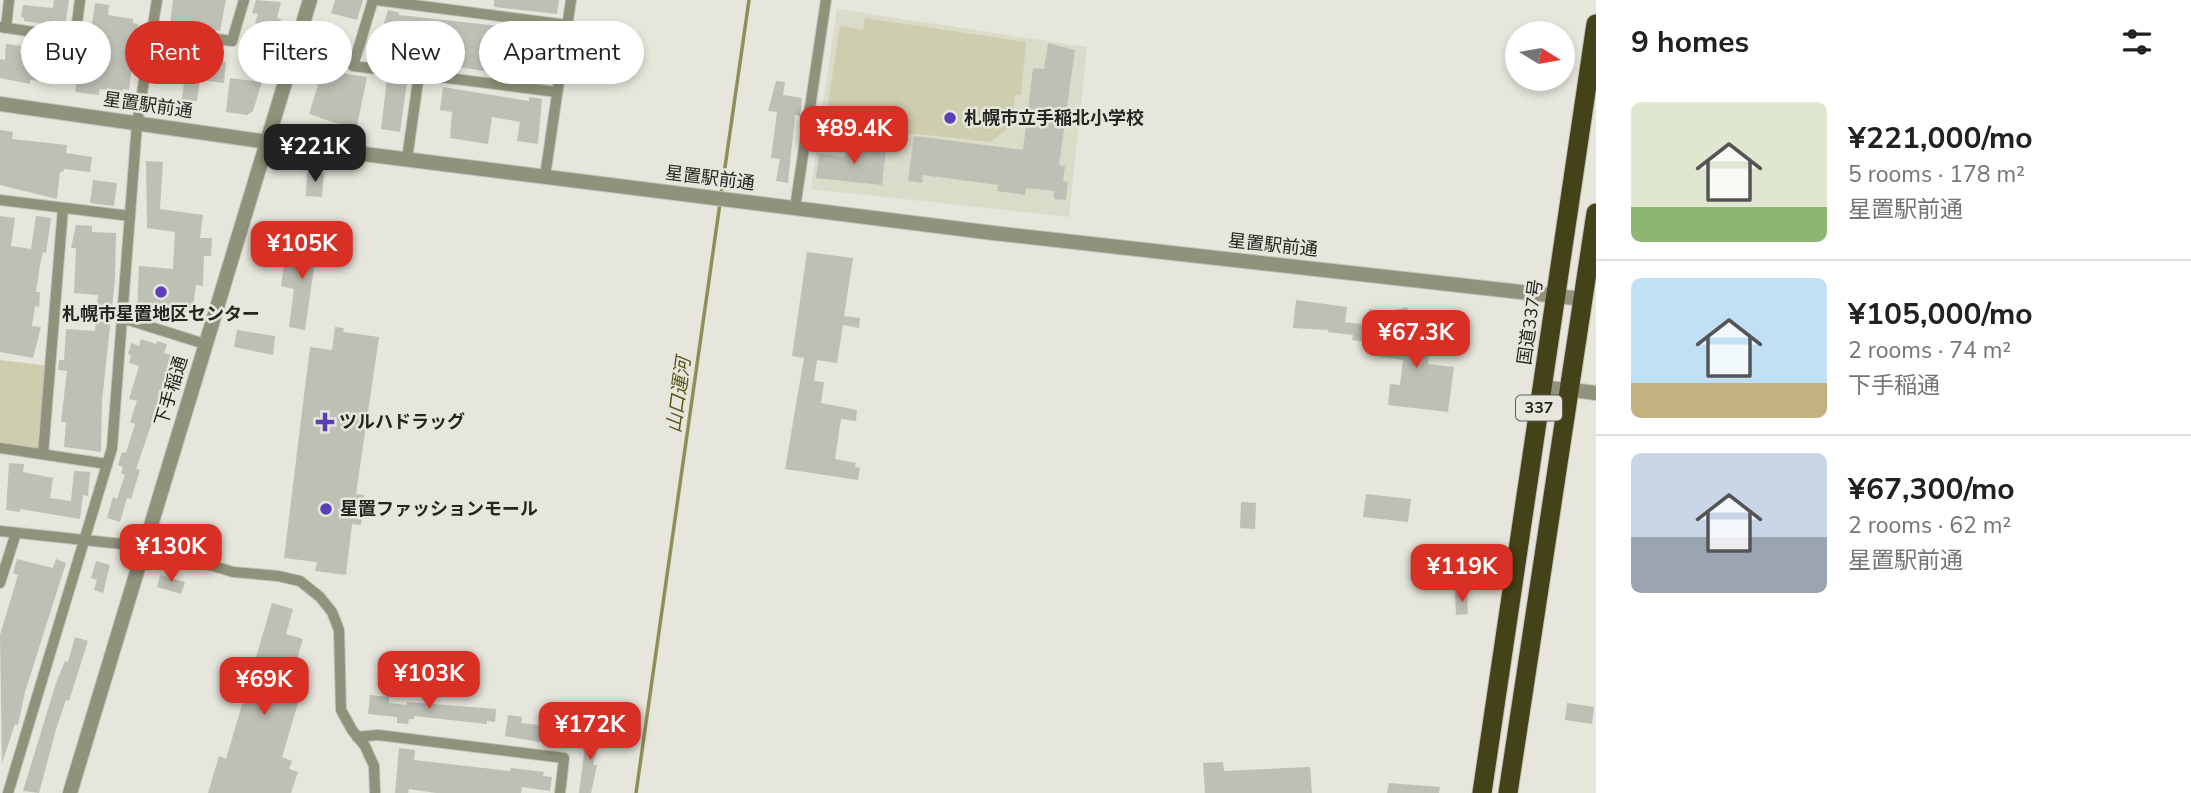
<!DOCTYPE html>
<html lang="en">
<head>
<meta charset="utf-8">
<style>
  :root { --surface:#fff; --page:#f6f6f6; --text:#202124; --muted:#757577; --line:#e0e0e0; --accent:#d93025 }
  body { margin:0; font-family:"Nunito Sans","Noto Sans JP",sans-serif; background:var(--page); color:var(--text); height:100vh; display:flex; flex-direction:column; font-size:26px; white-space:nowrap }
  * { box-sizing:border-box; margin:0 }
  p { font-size:23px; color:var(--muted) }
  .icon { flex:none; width:38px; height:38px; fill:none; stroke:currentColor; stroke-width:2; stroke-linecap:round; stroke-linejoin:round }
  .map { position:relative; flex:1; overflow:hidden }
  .sheet { display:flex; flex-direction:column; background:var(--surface); width:595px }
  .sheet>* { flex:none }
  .guide { position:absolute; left:21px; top:21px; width:665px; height:63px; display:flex; gap:14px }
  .needle { width:46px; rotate:101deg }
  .buttons { position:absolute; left:1505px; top:21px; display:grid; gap:14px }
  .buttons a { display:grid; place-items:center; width:70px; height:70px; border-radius:50%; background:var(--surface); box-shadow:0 4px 10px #0003; font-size:35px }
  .price { position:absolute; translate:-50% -60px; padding:0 16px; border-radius:14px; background:var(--accent); color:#fff; font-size:23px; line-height:46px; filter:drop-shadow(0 2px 4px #0008) }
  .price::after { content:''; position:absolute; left:50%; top:42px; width:21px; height:16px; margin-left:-10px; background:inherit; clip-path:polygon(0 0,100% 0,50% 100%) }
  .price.selected { background:#222; color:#fff }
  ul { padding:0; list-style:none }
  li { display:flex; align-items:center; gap:21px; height:175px; padding:0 35px }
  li+li { border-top:2px solid var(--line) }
  li span { display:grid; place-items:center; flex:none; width:196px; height:140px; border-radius:10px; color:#555 }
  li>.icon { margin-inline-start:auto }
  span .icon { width:84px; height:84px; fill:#fffc; stroke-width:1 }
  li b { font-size:30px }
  h2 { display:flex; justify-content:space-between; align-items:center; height:84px; padding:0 35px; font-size:30px }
  .chip { padding:0 24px; border-radius:32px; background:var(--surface); box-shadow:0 4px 10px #0003; font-size:24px; line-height:63px }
  .chip.selected { background:var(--accent); color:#fff }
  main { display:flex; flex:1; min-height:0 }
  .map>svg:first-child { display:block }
  .built { fill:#dbdbca }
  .green { fill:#cdcead }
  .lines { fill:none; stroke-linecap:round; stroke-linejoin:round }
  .stream { stroke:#8f8f59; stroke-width:3.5 }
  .building { fill:#bebfb5 }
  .minor-casing { stroke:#c3c3bb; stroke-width:12 }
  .tertiary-casing { stroke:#c3c3bb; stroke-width:16 }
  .trunk-casing { stroke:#c3c3bb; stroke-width:21 }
  .minor { stroke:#91927b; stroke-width:10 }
  .tertiary { stroke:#91927b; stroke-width:14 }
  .trunk { stroke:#434218; stroke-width:19 }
  .poi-dot { fill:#5b3fb7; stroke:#e6e6dc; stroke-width:2.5 }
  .labels { text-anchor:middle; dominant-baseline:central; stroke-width:5; stroke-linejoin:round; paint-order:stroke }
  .shield { fill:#e6e6dc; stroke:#5f605a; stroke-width:2 }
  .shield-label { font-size:16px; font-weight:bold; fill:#252622 }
  .street-label { font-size:18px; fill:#252622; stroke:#e6e6dc }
  .poi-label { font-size:18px; font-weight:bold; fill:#252622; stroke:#e6e6dc; text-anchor:start }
  .water-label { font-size:19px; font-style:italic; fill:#585617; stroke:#e6e6dc }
</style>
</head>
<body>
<main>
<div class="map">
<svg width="1596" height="793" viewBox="0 0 1596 793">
  <rect width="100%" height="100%" fill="#e6e6dc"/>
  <polygon class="built" points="837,9 1087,47 1069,217 811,189"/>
  <g class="green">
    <polygon points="865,18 1026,42 1021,95 1015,95 1011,126 991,142 825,124 840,26 863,30"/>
    <polygon points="0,360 50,366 43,454 0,448"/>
  </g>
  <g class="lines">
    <g class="stream">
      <polyline points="721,195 749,0"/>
      <polyline points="636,793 720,203"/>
    </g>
  </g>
  <g class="building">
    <polygon points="54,0 69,0 65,27 24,21 24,18 21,17 23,5 53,8"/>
    <polygon points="173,0 226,0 220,31 170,24"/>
    <polygon points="256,0 281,2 277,18 281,19 270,53 253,48 260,25 255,23 258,14 252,13"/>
    <polygon points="335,0 363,0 357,20 331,13"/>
    <polygon points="494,0 559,0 557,14 494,7"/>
    <polygon points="95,3 109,5 108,15 133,19 133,23 138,24 129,90 123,89 122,92 100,89 99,95 75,92 77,81 41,76 41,81 30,80 30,84 0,78 0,59 5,60 6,44 21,46 20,53 57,57 60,48 88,51"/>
    <polygon points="388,10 399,12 399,15 499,26 499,29 536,34 537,31 551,33 550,41 553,41 547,79 528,76 527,80 517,79 517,76 440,64 439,68 428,67 403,61 404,54 384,51 382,61 371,59 375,36 380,37"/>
    <polygon points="327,35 343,40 335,66 319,61"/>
    <polygon points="1048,43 1075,50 1059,165 1065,166 1063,181 1068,182 1066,200 1054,199 1054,191 1026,188 1025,195 997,191 998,185 923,175 922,183 908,181 914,136 1023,150 1033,68 1044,69"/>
    <polygon points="179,51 195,53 194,58 226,62 224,83 200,80 197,101 193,101 193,106 181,104 185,76 157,72 160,54 179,57"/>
    <polygon points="327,66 342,70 341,73 367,77 357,126 336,123 309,114 319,82 322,83"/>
    <polygon points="230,78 262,82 253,111 247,115 226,112"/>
    <polygon points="387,79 407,82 400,132 381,129"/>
    <polygon points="776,81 785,82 783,95 802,98 800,116 795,115 788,183 776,181 780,159 771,158 777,112 768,111"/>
    <polygon points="443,87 529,101 529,97 542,99 538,144 517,141 520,122 492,117 488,144 450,138 452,112 440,110"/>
    <polygon points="0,130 13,132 12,139 67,145 66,153 92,157 90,172 64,169 63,172 60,172 57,199 0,185"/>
    <polygon points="868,147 886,149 882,185 816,178 819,154 845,157 846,149 868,151"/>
    <polygon points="146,161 163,162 160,209 203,215 200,238 212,238 211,256 204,256 203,286 196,285 193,306 182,317 169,322 155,320 154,314 137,313 139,266 173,269 175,232 147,228"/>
    <polygon points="307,172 324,173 322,197 306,196"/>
    <polygon points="93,180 117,183 114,206 90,203"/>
    <polygon points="0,216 15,218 11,246 31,249 36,216 51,218 46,253 43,252 40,265 36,292 40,292 39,307 35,306 32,326 41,327 33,358 0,352"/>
    <polygon points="76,225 92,226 92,232 116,233 115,280 102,401 101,452 64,447 66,422 61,422 67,371 58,370 59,360 64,360 66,329 95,331 98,295 74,293 76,248 71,248"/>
    <polygon points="304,231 319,233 305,330 289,327 294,289 281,286 284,265 299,268"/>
    <polygon points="807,252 853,258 844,316 860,318 859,328 843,325 837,363 817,360 814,381 824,382 821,403 857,410 856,421 841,419 835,459 856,463 855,467 860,468 858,480 785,469 804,358 792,356"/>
    <polygon points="1296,300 1347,307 1345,322 1367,325 1369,309 1381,311 1376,343 1352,340 1353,335 1328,332 1328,330 1293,328"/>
    <polygon points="1407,307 1417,340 1430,341 1428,364 1454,367 1448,412 1388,405 1390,384 1400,385 1403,360 1380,357 1382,336 1400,338 1392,311"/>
    <polygon points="335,327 344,328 343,332 379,337 356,494 364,495 361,525 352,524 346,575 315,571 317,562 284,558 310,347 332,350"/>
    <polygon points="237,330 275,336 273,355 234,347"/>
    <polygon points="141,339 156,344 157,341 167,344 164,353 172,355 169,363 172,364 136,469 140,470 131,499 127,498 120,522 107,518 113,497 117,499 125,475 121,473 123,467 118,465 122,452 126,453 135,424 130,422 137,401 129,399 139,366 129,363 131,355 128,354 131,343 139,346"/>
    <polygon points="9,463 24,464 23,472 53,478 50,498 71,501 74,471 90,472 88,496 83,495 80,519 20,509 20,512 6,510"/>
    <polygon points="1366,494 1411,499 1408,522 1363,517"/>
    <polygon points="1241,502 1256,503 1255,529 1240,528"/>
    <polygon points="17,559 53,568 56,559 66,563 25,692 18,725 15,724 2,763 0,635 18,575 13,573"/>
    <polygon points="96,561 110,565 103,593 94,590 97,580 91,578"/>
    <polygon points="160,575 185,582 181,594 157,587"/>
    <polygon points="1467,592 1468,614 1456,615 1455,593"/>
    <polygon points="272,603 293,609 286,634 303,639 289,686 302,690 282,757 292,761 289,769 298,772 291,793 208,793 219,756 226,759"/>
    <polygon points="75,637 88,641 69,701 66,700 57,726 39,793 23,791 56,683 65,661 68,662"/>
    <polygon points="370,695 389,697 389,703 407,705 407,702 496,709 495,722 487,721 487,724 414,716 414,719 409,719 408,724 397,723 397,717 368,714"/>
    <polygon points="1567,703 1594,707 1592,724 1565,720"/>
    <polygon points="508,715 522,717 521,723 556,727 557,716 575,718 574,733 565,732 564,738 546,736 545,743 505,736"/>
    <polygon points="587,730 602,734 593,765 597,765 591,793 579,793"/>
    <polygon points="399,748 415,750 414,760 510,771 511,768 544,772 543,776 552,777 550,791 522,787 521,793 436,793 409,789 408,793 395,793"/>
    <polygon points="1223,762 1224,771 1310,767 1312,793 1205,793 1203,763"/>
    <polygon points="1389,783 1440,787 1439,793 1387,793"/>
  </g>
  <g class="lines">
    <defs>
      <g id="minor">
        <polyline points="373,0 353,66 557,92"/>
        <polyline points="376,0 567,25"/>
        <polyline points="0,27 75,38 80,0"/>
        <polyline points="6,28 9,0"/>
        <polyline points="153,30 232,41 244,0"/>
        <polyline points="407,159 419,74"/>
        <polyline points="545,176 571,0"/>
        <polyline points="0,200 130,216"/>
        <polyline points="795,208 826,0"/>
        <polyline points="122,318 205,344"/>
        <polyline points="0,448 107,464"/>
        <polyline points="43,454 63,208"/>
        <polyline points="0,531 122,544 143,550 178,555 233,572 278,576 300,581 320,597 332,612 339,630 341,710 352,730 365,746 374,766 375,793"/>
        <polyline points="0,583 16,533"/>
        <polyline points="357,737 378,735 564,758 560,793"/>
        <polyline points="8,793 112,448 137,124 157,0"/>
      </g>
      <g id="tertiary">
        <polyline points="0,104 268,142 993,233 1583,299"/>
        <path d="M1542,387C1561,390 1578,390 1596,393"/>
        <polyline points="70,793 310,0"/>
      </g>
      <g id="trunk">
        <polyline points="1482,793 1596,24"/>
        <polyline points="1508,793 1596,213"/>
      </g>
    </defs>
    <use href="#minor" class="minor-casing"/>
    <use href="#tertiary" class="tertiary-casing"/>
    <use href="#trunk" class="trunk-casing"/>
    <use href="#minor" class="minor"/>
    <use href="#tertiary" class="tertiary"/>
    <use href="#trunk" class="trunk"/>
  </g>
  <g class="poi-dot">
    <circle cx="950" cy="118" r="7"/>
    <circle cx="161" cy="292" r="7"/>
    <path d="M321.5 411.5h7v7h7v7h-7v7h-7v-7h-7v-7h7z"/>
    <circle cx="326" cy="509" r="7"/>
  </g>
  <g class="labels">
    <rect class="shield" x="1516" y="395.5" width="46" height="25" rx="5"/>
    <g class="shield-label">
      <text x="1539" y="408">337</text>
    </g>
    <g class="street-label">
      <text transform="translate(148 105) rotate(8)">星置駅前通</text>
      <text transform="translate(710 178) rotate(7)">星置駅前通</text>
      <text transform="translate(1273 245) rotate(6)">星置駅前通</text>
      <text transform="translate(1530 322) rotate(-82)">国道337号</text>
      <text transform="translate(171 391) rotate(-73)">下手稲通</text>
    </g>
    <g class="poi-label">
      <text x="964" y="118">札幌市立手稲北小学校</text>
      <text x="161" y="314" text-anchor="middle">札幌市星置地区センター</text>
      <text x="339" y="422">ツルハドラッグ</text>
      <text x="340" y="509">星置ファッションモール</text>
    </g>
    <g class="water-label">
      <text transform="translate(679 395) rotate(-82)">山口運河</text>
    </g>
  </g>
</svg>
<div class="buttons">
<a><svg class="needle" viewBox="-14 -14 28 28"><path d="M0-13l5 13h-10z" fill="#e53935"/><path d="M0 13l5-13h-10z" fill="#757577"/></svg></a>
</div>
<b class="price" style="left:854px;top:166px">¥89.4K</b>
<b class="price selected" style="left:315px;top:184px">¥221K</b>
<b class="price" style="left:302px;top:281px">¥105K</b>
<b class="price" style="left:1416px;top:370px">¥67.3K</b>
<b class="price" style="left:171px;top:584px">¥130K</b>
<b class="price" style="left:1462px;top:604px">¥119K</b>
<b class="price" style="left:429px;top:711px">¥103K</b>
<b class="price" style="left:264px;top:717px">¥69K</b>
<b class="price" style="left:590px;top:762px">¥172K</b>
<div class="guide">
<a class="chip">Buy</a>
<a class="chip selected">Rent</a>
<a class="chip">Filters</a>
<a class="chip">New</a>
<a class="chip">Apartment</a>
</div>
</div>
<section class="sheet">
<h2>9 homes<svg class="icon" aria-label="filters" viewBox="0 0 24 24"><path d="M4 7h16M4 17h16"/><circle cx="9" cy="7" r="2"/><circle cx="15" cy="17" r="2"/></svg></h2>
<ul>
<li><span style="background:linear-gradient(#dfe7d0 75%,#8fb573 0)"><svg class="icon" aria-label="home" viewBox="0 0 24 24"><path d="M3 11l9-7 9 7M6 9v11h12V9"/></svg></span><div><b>¥221,000/mo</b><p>5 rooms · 178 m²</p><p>星置駅前通</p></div></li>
<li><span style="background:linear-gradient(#bfe0f5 75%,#c2b280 0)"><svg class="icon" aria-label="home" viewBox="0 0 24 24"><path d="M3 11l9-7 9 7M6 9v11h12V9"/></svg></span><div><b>¥105,000/mo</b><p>2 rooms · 74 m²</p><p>下手稲通</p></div></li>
<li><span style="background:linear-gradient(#c9d6e8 60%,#9aa5b1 0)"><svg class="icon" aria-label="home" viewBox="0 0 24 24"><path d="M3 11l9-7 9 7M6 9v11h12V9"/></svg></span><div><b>¥67,300/mo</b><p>2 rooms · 62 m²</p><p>星置駅前通</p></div></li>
</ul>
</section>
</main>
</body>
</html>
